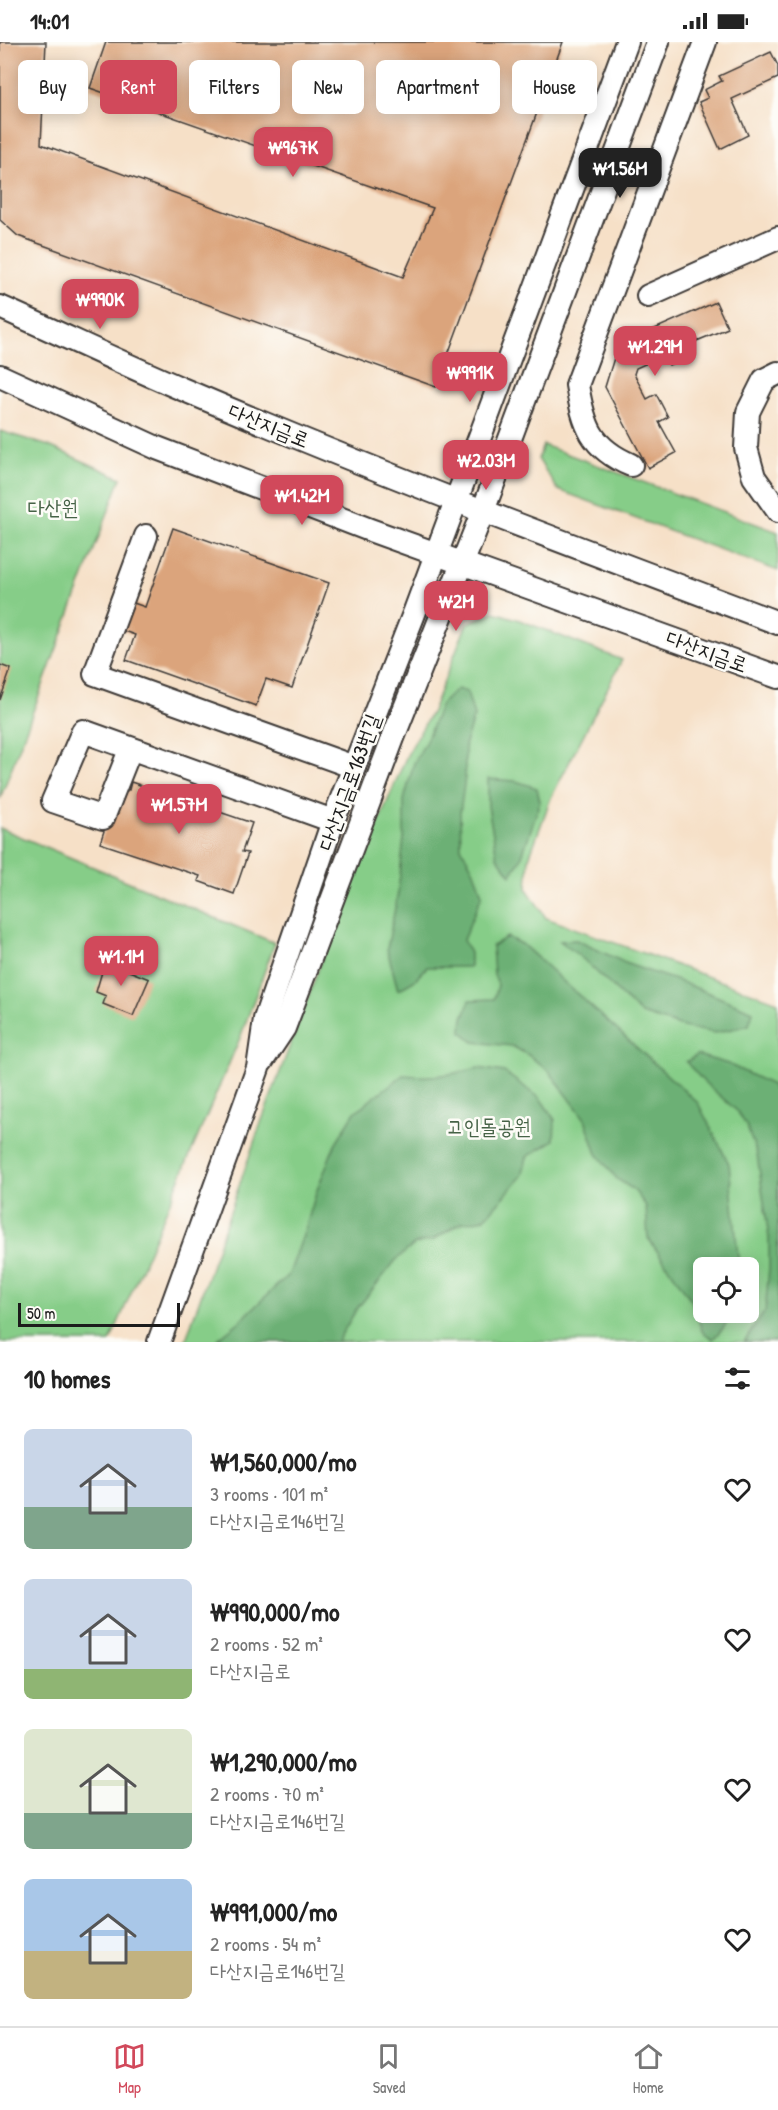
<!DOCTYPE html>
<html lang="en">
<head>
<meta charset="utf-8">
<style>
  :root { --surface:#fff; --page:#f2f2f2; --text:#222; --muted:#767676; --line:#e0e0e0; --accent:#d1495b }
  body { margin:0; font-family:"Patrick Hand","Poor Story",sans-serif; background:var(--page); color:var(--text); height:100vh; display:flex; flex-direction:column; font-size:22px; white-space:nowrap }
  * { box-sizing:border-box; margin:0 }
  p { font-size:20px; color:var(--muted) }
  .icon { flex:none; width:33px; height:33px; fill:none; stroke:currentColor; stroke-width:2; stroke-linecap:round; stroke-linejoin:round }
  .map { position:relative; height:1300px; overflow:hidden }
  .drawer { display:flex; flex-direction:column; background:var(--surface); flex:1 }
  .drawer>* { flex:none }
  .banner { position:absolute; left:18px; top:18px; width:742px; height:54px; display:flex; gap:12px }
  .fabs { position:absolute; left:693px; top:1215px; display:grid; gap:12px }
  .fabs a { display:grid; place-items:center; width:66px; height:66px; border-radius:9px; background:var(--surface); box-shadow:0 3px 15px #0003; font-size:30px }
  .scale { position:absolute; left:18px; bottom:15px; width:162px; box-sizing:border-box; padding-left:6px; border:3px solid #1c1c1c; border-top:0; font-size:16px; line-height:21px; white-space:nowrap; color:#1c1c1c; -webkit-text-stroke:4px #fdfcf7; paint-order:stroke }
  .price { position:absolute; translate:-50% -51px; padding:0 14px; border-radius:12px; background:var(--accent); color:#fff; font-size:20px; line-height:39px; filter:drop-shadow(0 2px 3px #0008) }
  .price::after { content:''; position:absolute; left:50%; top:36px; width:18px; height:14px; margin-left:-9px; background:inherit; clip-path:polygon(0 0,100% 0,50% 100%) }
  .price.on { background:#222; color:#fff }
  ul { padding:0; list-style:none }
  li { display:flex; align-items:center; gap:18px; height:150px; padding:0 24px }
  li span { display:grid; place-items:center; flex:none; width:168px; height:120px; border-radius:9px; color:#555 }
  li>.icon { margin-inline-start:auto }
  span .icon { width:72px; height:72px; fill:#fffc; stroke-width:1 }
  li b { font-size:26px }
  h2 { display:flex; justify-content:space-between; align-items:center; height:72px; padding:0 24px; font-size:26px }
  .chip { padding:0 21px; border-radius:9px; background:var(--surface); box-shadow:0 3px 15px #0003; font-size:21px; line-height:54px }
  .chip.on { background:var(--accent); color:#fff }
  .status { display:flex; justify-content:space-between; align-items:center; height:42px; padding:0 30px; background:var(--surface); direction:ltr }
  .status svg { height:16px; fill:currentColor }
  .dock { display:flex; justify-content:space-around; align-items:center; height:84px; border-top:2px solid var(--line); background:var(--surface); font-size:16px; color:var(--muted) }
  .dock a { display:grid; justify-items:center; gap:3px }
  .dock .on { color:var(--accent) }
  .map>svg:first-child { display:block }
  .green { fill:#86cd88; stroke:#517452; stroke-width:1.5; fill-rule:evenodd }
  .forest { fill:#6cb074; stroke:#446648; stroke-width:1.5 }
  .building { fill:#dba47c }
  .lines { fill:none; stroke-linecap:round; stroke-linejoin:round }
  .minor-casing { stroke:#3d3936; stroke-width:26 }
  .minor { stroke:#fff; stroke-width:22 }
  .labels { text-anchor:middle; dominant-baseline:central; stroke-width:5; stroke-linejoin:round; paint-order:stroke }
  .street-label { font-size:21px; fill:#1c1c1c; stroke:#fdfcf7 }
  .park-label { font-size:21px; fill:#466347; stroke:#fdfcf7 }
</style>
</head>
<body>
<div class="status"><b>14:01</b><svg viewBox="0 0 49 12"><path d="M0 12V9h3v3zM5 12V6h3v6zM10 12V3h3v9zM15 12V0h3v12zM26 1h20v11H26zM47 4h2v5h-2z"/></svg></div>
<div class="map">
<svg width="778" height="1300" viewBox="0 0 778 1300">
  <rect width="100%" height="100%" fill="#fdfcf7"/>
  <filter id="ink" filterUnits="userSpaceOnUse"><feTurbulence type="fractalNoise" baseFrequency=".0167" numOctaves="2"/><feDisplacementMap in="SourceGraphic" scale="12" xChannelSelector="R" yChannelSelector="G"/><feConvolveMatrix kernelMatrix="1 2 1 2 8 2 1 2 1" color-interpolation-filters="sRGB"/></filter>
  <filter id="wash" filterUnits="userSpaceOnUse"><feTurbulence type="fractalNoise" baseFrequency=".008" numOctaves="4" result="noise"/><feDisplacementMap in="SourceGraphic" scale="24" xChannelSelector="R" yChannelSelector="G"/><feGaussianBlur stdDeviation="1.35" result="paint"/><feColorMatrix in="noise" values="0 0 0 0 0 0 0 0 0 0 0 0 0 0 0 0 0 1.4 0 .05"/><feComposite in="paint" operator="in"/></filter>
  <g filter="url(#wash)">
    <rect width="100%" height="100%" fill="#f6e0c7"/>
    <g class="green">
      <polygon points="0,389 49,404 121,436 0,757"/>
      <polygon points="543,403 778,490 778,529 558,448 538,417"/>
      <path d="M494,570L517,577L622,618L551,756L529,816L527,847L546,876L778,960V1300H185L259,1086L335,883L407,713L432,669L467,581ZM704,1226H748V1270H704Z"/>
      <polygon points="0,786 275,901 240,996 110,1300 0,1300"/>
    </g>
    <g class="forest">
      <polygon points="457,647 467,650 474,674 465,701 465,735 460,771 461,805 474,829 482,853 463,898 470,911 470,925 427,925 414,939 398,948 387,907 398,851 404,796 404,758 414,721 426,699 441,662"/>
      <polygon points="488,737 516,739 537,746 540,760 521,817 511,833 497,815 488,764"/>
      <polygon points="507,895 523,903 698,1061 729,1122 739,1225 704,1226 704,1270 731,1271 724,1285 713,1297 702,1289 692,1259 648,1196 646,1164 634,1148 617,1137 597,1112 585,1077 549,1029 528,1013 512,1004 474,1000 462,990 463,976 470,958 494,957 498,943 494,933 492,904"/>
      <polygon points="576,898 630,923 684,941 753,969 749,983 715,991 683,985 641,972 584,918 560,899"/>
      <polygon points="697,1013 728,1022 772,1043 778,1059 778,1300 744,1300 765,1269 769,1226 769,1196 757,1112 746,1083 737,1069 704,1040 686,1020"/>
      <path d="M478,1026L504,1030L540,1056L555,1078L554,1098L527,1115L522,1134L484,1177L461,1181L433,1198L415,1202L396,1218L356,1268L337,1300H214L239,1280L289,1232L305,1188L317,1148L335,1102L355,1070L403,1033C431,1036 450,1033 478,1026Z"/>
    </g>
    <g id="blocks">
      <g class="building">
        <polygon points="0,0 46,0 41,102 403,235 433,166 90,46 106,0 563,0 436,345 18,194 0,178"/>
        <polygon points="771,10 778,24 778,36 732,57 748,93 720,107 699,60 708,56 704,48 722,39 719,34"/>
        <polygon points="716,260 728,286 687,303 692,313 669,323 665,313 636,326 634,332 647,357 656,352 668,375 659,380 676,411 648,426 605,345 618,303"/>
        <polygon points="173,486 329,541 292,646 266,637 256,664 126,618 135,593 115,586 125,558 145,565"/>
        <polygon points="0,623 11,627 0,658"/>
        <polygon points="131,740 252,781 242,810 248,811 234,852 198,839 200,834 100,801 119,744 129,748"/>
        <polygon points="106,916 130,923 129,929 149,937 133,974 103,962 106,954 96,950"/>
      </g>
    </g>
  </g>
  <g filter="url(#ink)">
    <use href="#blocks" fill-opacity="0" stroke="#3d3936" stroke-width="1.5"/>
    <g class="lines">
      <defs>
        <g id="minor">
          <polyline points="648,254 778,196"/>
          <path d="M0,265C61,292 121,321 182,347C378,431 578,506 778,581"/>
          <polyline points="778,331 764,338 748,370 746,406 754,435 778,469"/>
          <polyline points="0,334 157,406 370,488 778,635"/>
          <path d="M631,423C591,406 584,384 577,343L705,0"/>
          <polyline points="146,494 95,632 354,725"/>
          <polyline points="130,708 103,776 53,759 83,689 333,779"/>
          <polyline points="262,1019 284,986 393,696 483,469 658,0"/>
          <polyline points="159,1300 258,1026 265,977 333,779 415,569 627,0"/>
        </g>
      </defs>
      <use href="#minor" class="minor-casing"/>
      <use href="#minor" class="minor"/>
    </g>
  </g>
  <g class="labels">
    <g class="street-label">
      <text transform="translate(269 383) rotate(22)">다산지금로</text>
      <text transform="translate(707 609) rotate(20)">다산지금로</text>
      <text transform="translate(349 740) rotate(-70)">다산지금로163번길</text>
    </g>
    <g class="park-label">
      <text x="53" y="465">다산원</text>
      <text x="489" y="1084">고인돌공원</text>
    </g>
  </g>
</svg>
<div class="fabs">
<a><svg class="icon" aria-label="locate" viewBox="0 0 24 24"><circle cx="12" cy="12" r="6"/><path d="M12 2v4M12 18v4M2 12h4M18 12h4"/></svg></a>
</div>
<div class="scale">50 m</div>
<b class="price" style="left:293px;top:136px">₩967K</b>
<b class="price on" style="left:620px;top:157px">₩1.56M</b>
<b class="price" style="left:100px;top:288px">₩990K</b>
<b class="price" style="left:655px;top:335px">₩1.29M</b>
<b class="price" style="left:470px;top:361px">₩991K</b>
<b class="price" style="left:486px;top:449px">₩2.03M</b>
<b class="price" style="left:302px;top:484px">₩1.42M</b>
<b class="price" style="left:456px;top:590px">₩2M</b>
<b class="price" style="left:179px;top:793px">₩1.57M</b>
<b class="price" style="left:121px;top:945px">₩1.1M</b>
<div class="banner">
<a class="chip">Buy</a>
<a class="chip on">Rent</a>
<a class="chip">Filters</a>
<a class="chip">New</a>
<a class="chip">Apartment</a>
<a class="chip">House</a>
</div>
</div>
<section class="drawer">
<h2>10 homes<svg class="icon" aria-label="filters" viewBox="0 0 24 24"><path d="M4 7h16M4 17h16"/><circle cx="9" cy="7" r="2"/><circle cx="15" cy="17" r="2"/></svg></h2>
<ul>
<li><span style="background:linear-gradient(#c9d6e8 65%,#7fa58c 0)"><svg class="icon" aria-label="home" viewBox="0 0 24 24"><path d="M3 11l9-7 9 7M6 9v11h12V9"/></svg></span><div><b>₩1,560,000/mo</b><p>3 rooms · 101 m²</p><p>다산지금로146번길</p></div><svg class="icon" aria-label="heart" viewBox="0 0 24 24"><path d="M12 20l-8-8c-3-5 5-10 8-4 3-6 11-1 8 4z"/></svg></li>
<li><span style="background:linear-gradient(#c9d6e8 75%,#8fb573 0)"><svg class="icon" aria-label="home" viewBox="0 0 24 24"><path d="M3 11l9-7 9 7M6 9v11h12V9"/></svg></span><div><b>₩990,000/mo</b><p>2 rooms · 52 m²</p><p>다산지금로</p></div><svg class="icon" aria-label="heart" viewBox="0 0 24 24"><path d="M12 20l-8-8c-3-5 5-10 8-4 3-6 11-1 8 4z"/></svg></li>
<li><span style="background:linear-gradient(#dfe7d0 70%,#7fa58c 0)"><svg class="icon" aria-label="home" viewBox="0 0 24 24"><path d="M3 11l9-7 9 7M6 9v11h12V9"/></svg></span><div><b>₩1,290,000/mo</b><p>2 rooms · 70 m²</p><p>다산지금로146번길</p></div><svg class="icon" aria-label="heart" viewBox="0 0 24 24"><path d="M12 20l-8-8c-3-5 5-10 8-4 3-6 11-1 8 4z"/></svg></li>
<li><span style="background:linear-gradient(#a9c7e8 60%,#c2b280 0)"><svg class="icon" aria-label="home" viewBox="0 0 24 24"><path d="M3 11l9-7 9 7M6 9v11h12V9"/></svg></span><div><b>₩991,000/mo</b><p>2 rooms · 54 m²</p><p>다산지금로146번길</p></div><svg class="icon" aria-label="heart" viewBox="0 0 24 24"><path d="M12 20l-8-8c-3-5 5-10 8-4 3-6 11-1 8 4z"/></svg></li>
</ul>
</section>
<nav class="dock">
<a class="on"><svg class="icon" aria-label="map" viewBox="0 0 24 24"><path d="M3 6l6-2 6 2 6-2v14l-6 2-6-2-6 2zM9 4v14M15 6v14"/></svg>Map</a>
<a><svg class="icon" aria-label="saved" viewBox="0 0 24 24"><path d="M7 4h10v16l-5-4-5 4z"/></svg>Saved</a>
<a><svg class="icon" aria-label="home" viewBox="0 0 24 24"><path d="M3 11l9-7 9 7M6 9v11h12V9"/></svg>Home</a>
</nav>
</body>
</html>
